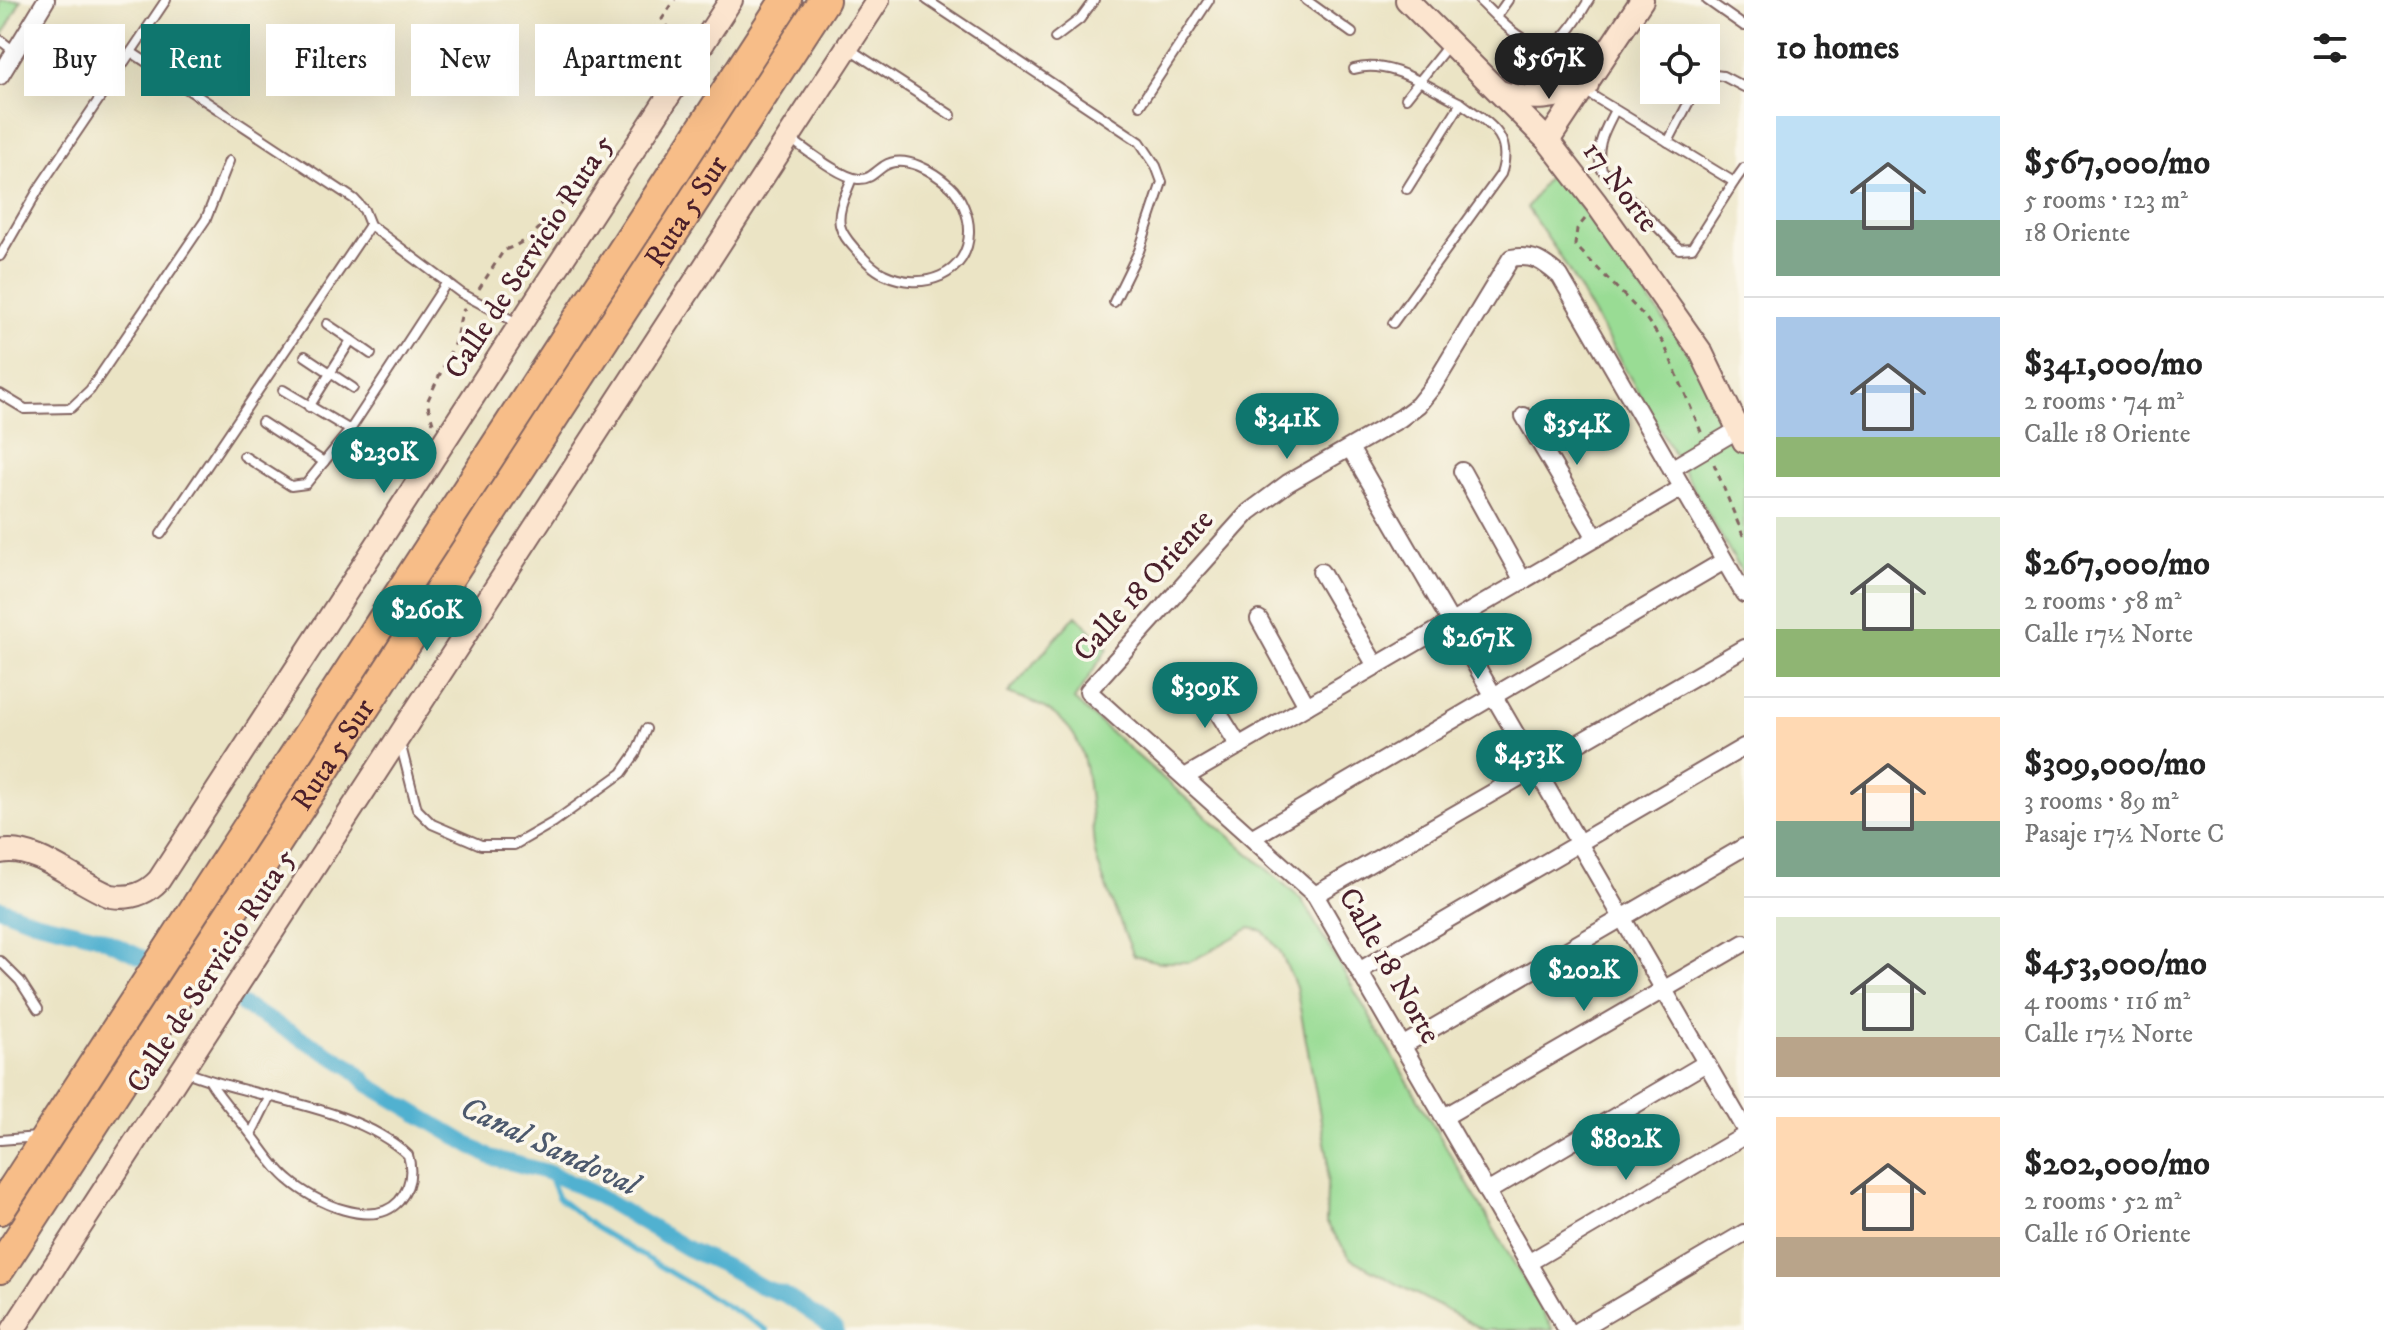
<!DOCTYPE html>
<html lang="en">
<head>
<meta charset="utf-8">
<style>
  :root { --surface:#fff; --page:#f6f6f6; --text:#222; --muted:#767676; --line:#e0e0e0; --accent:#0f766e }
  body { margin:0; font-family:"IM FELL DW Pica",serif; background:var(--page); color:var(--text); height:100vh; display:flex; flex-direction:column; font-size:30px; white-space:nowrap }
  * { box-sizing:border-box; margin:0 }
  p { font-size:26px; color:var(--muted) }
  .icon { flex:none; width:44px; height:44px; fill:none; stroke:currentColor; stroke-width:2; stroke-linecap:round; stroke-linejoin:round }
  .map { position:relative; flex:1; overflow:hidden }
  .details { display:flex; flex-direction:column; background:var(--surface); width:640px }
  .details>* { flex:none }
  .guide { position:absolute; left:24px; top:24px; width:760px; height:72px; display:flex; gap:16px }
  .fabs { position:absolute; left:1640px; top:24px; display:grid; gap:16px }
  .fabs a { display:grid; place-items:center; width:80px; height:80px; border-radius:0px; background:var(--surface); box-shadow:0 8px 32px #0002; font-size:40px }
  .price { position:absolute; translate:-50% -68px; padding:0 18px; border-radius:28px; background:var(--accent); color:#fff; font-size:26px; line-height:52px; filter:drop-shadow(0 2px 4px #0008) }
  .price::after { content:''; position:absolute; left:50%; top:48px; width:24px; height:18px; margin-left:-12px; background:inherit; clip-path:polygon(0 0,100% 0,50% 100%) }
  .price.selected { background:#222; color:#fff }
  ul { padding:0; list-style:none }
  li { display:flex; align-items:center; gap:24px; height:200px; padding:0 32px }
  li+li { border-top:2px solid var(--line) }
  li span { display:grid; place-items:center; flex:none; width:224px; height:160px; border-radius:0px; color:#555 }
  li>.icon { margin-inline-start:auto }
  span .icon { width:96px; height:96px; fill:#fffc; stroke-width:1 }
  li b { font-size:34px }
  h2 { display:flex; justify-content:space-between; align-items:center; height:96px; padding:0 32px; font-size:34px }
  .tag { padding:0 28px; border-radius:0px; background:var(--surface); box-shadow:0 8px 32px #0002; font-size:28px; line-height:72px }
  .tag.selected { background:var(--accent); color:#fff }
  main { display:flex; flex:1; min-height:0 }
  .map>svg:first-child { display:block }
  .green { fill:#99dc94; stroke:#727e60; stroke-width:2 }
  .lines { fill:none; stroke-linecap:round; stroke-linejoin:round }
  .stream { stroke:#51b1d0; stroke-width:5 }
  .canal { stroke:#51b1d0; stroke-width:16 }
  .lane-casing { stroke:#826461; stroke-width:12 }
  .street-casing { stroke:#826461; stroke-width:20 }
  .secondary-casing { stroke:#826461; stroke-width:26 }
  .highway-casing { stroke:#826461; stroke-width:34 }
  .path { stroke:#826461; stroke-width:3; stroke-dasharray:6 6; stroke-linecap:butt }
  .lane { stroke:#fff; stroke-width:8 }
  .street { stroke:#fff; stroke-width:16 }
  .secondary { stroke:#fce5cf; stroke-width:22 }
  .highway { stroke:#f7bd88; stroke-width:30 }
  .labels { text-anchor:middle; dominant-baseline:central; stroke-width:7; stroke-linejoin:round; paint-order:stroke }
  .street-label { font-size:30px; fill:#4a1f2b; stroke:#fbf7ec }
  .water-label { font-size:32px; font-style:italic; fill:#4d596d; stroke:#fbf7ec }
</style>
</head>
<body>
<main>
<div class="map">
<svg width="1744" height="1330" viewBox="0 0 1744 1330">
  <rect width="100%" height="100%" fill="#fbf7ec"/>
  <filter id="ink" filterUnits="userSpaceOnUse"><feTurbulence type="fractalNoise" baseFrequency=".0125" numOctaves="2"/><feDisplacementMap in="SourceGraphic" scale="16" xChannelSelector="R" yChannelSelector="G"/><feConvolveMatrix kernelMatrix="1 2 1 2 8 2 1 2 1" color-interpolation-filters="sRGB"/></filter>
  <filter id="wash" filterUnits="userSpaceOnUse"><feTurbulence type="fractalNoise" baseFrequency=".006" numOctaves="4" result="noise"/><feDisplacementMap in="SourceGraphic" scale="32" xChannelSelector="R" yChannelSelector="G"/><feGaussianBlur stdDeviation="1.8" result="paint"/><feColorMatrix in="noise" values="0 0 0 0 0 0 0 0 0 0 0 0 0 0 0 0 0 1.4 0 .05"/><feComposite in="paint" operator="in"/></filter>
  <g filter="url(#wash)">
    <rect width="100%" height="100%" fill="#ebe4c5"/>
    <g class="green">
      <polygon points="0,0 21,0 0,41"/>
      <polygon points="1553,169 1698,366 1744,447 1744,576 1560,256 1527,208"/>
      <path d="M1076,615L1108,648L1074,700L1301,899L1553,1330H1483L1351,1259L1326,1222L1328,1158L1296,987L1280,951L1263,931L1250,928L1190,962H1159L1134,956C1121,924 1106,891 1096,857C1093,845 1093,832 1092,820C1084,747 1085,718 1008,693Z"/>
    </g>
    <g class="lines">
      <polyline class="stream" points="547,1172 558,1198 596,1228 767,1330"/>
      <g class="canal">
        <polyline points="0,908 34,921 97,936 143,958"/>
        <polyline points="243,1005 351,1067 369,1085 490,1157 547,1172 591,1192 688,1249 725,1266 762,1287 785,1295 836,1330"/>
      </g>
    </g>
  </g>
  <g filter="url(#ink)">
    <g class="lines">
      <defs>
        <g id="lane">
          <polyline points="927,0 1140,142 1156,166 1162,182 1139,251 1114,302"/>
          <polyline points="1306,0 1352,33"/>
          <path d="M1479,0C1498,18 1534,63 1563,37C1574,27 1581,12 1589,0"/>
          <polyline points="1707,0 1744,26"/>
          <polyline points="1496,17 1508,0"/>
          <polyline points="1055,38 1080,19 1094,0"/>
          <polyline points="0,40 14,51"/>
          <polyline points="1651,44 1654,46"/>
          <polyline points="848,48 951,115"/>
          <polyline points="131,52 166,0"/>
          <path d="M1354,69C1390,58 1429,88 1461,103L1407,189"/>
          <polyline points="1706,74 1723,76 1744,87"/>
          <path d="M1583,90L1734,182L1692,248L1679,249L1602,170C1594,147 1605,130 1615,110"/>
          <polyline points="1406,98 1450,43"/>
          <polyline points="1140,105 1209,0"/>
          <path d="M789,138C807,150 838,176 858,179C870,180 875,172 884,166C905,153 934,172 950,186C961,196 969,216 969,230C970,276 921,292 884,274C873,269 864,259 856,250C850,243 842,235 840,225C837,210 847,192 852,178"/>
          <polyline points="1668,142 1695,90"/>
          <polyline points="1734,182 1744,168"/>
          <polyline points="0,256 41,185 131,52 354,199 364,210 370,225 461,293 519,324"/>
          <path d="M1393,323L1501,174C1514,135 1489,124 1461,103"/>
          <polyline points="327,324 351,340"/>
          <polyline points="305,356 353,388"/>
          <polyline points="283,390 350,430"/>
          <polyline points="0,394 25,409 71,408 90,390 206,219 229,161"/>
          <polyline points="309,407 351,340 371,354"/>
          <polyline points="262,422 324,462"/>
          <polyline points="244,456 291,486 306,484 350,430 447,282"/>
          <polyline points="161,534 370,225"/>
          <polyline points="395,746 402,750 417,809 432,824 481,845 514,845 554,822 622,773 636,753 646,729"/>
          <polyline points="0,961 20,981 38,1009"/>
          <path d="M184,1071C251,1099 354,1104 408,1155C413,1172 410,1188 399,1201C373,1230 314,1202 289,1180C273,1167 263,1149 250,1133C236,1115 221,1100 209,1080"/>
          <polyline points="251,1134 270,1096"/>
          <polyline points="0,1140 38,1137"/>
        </g>
        <g id="street">
          <polyline points="0,76 46,0"/>
          <polyline points="1524,416 1596,538"/>
          <polyline points="1350,448 1744,1128"/>
          <polyline points="1671,469 1744,426"/>
          <polyline points="1462,471 1523,581"/>
          <polyline points="1321,572 1376,666"/>
          <polyline points="1259,619 1307,706"/>
          <polyline points="1206,693 1239,746"/>
          <polyline points="1185,777 1682,488"/>
          <polyline points="1253,837 1724,561"/>
          <polyline points="1315,895 1744,648"/>
          <polyline points="1359,971 1744,747"/>
          <polyline points="1402,1046 1744,847"/>
          <polyline points="1444,1117 1744,943"/>
          <polyline points="1487,1192 1706,1063"/>
          <polyline points="1528,1263 1744,1136"/>
          <path d="M1567,1330L1315,895L1088,691L1249,512L1288,483L1401,418L1418,405L1434,385L1511,258C1534,254 1543,262 1560,276L1744,594"/>
          <polyline points="1579,1330 1744,1233"/>
        </g>
        <g id="secondary">
          <polyline points="1407,0 1548,141 1596,203 1701,352 1744,441"/>
          <path d="M1500,92C1532,102 1557,99 1587,85"/>
          <polyline points="1548,141 1642,0"/>
          <path d="M0,852C36,844 78,884 111,896C131,899 146,894 159,880L731,0"/>
          <polyline points="13,1330 878,0"/>
        </g>
        <g id="highway">
          <polyline points="0,1209 786,0"/>
          <path id="s1" d="M0,1268L824,0"/>
        </g>
      </defs>
      <use href="#lane" class="lane-casing"/>
      <use href="#street" class="street-casing"/>
      <use href="#secondary" class="secondary-casing"/>
      <use href="#highway" class="highway-casing"/>
      <g class="path">
        <polyline points="674,52 675,36 662,19 675,0"/>
        <polyline points="1585,219 1577,229 1575,245 1645,317 1664,344 1702,434"/>
        <path d="M479,289L504,250C533,241 547,219 567,198C576,188 586,181 595,172"/>
        <polyline points="433,423 427,402 455,342 462,312 465,308"/>
        <polyline points="1714,464 1744,538"/>
      </g>
      <use href="#lane" class="lane"/>
      <use href="#street" class="street"/>
      <use href="#secondary" class="secondary"/>
      <use href="#highway" class="highway"/>
    </g>
  </g>
  <g class="labels">
    <g class="street-label">
      <text transform="translate(1620 187) rotate(53)">17 Norte</text>
      <text stroke="none"><textPath href="#s1" startOffset="1260">Ruta 5 Sur</textPath></text>
      <text transform="translate(530 257) rotate(-57)">Calle de Servicio Ruta 5</text>
      <text transform="translate(1144 586) rotate(-48)">Calle 18 Oriente</text>
      <text stroke="none"><textPath href="#s1" startOffset="612">Ruta 5 Sur</textPath></text>
      <text transform="translate(1389 966) rotate(60)">Calle 18 Norte</text>
      <text transform="translate(212 971) rotate(-57)">Calle de Servicio Ruta 5</text>
    </g>
    <g class="water-label">
      <text transform="translate(549 1147) rotate(25)">Canal Sandoval</text>
    </g>
  </g>
</svg>
<div class="fabs">
<a><svg class="icon" aria-label="locate" viewBox="0 0 24 24"><circle cx="12" cy="12" r="6"/><path d="M12 2v4M12 18v4M2 12h4M18 12h4"/></svg></a>
</div>
<b class="price selected" style="left:1549px;top:101px">$567K</b>
<b class="price" style="left:1287px;top:461px">$341K</b>
<b class="price" style="left:1577px;top:467px">$354K</b>
<b class="price" style="left:384px;top:495px">$230K</b>
<b class="price" style="left:427px;top:653px">$260K</b>
<b class="price" style="left:1478px;top:681px">$267K</b>
<b class="price" style="left:1205px;top:730px">$309K</b>
<b class="price" style="left:1529px;top:798px">$453K</b>
<b class="price" style="left:1584px;top:1013px">$202K</b>
<b class="price" style="left:1626px;top:1182px">$802K</b>
<div class="guide">
<a class="tag">Buy</a>
<a class="tag selected">Rent</a>
<a class="tag">Filters</a>
<a class="tag">New</a>
<a class="tag">Apartment</a>
</div>
</div>
<section class="details">
<h2>10 homes<svg class="icon" aria-label="filters" viewBox="0 0 24 24"><path d="M4 7h16M4 17h16"/><circle cx="9" cy="7" r="2"/><circle cx="15" cy="17" r="2"/></svg></h2>
<ul>
<li><span style="background:linear-gradient(#bfe0f5 65%,#7fa58c 0)"><svg class="icon" aria-label="home" viewBox="0 0 24 24"><path d="M3 11l9-7 9 7M6 9v11h12V9"/></svg></span><div><b>$567,000/mo</b><p>5 rooms · 123 m²</p><p>18 Oriente</p></div></li>
<li><span style="background:linear-gradient(#a9c7e8 75%,#8fb573 0)"><svg class="icon" aria-label="home" viewBox="0 0 24 24"><path d="M3 11l9-7 9 7M6 9v11h12V9"/></svg></span><div><b>$341,000/mo</b><p>2 rooms · 74 m²</p><p>Calle 18 Oriente</p></div></li>
<li><span style="background:linear-gradient(#dfe7d0 70%,#8fb573 0)"><svg class="icon" aria-label="home" viewBox="0 0 24 24"><path d="M3 11l9-7 9 7M6 9v11h12V9"/></svg></span><div><b>$267,000/mo</b><p>2 rooms · 58 m²</p><p>Calle 17½ Norte</p></div></li>
<li><span style="background:linear-gradient(#ffd9b3 65%,#7fa58c 0)"><svg class="icon" aria-label="home" viewBox="0 0 24 24"><path d="M3 11l9-7 9 7M6 9v11h12V9"/></svg></span><div><b>$309,000/mo</b><p>3 rooms · 89 m²</p><p>Pasaje 17½ Norte C</p></div></li>
<li><span style="background:linear-gradient(#dfe7d0 75%,#b9a48a 0)"><svg class="icon" aria-label="home" viewBox="0 0 24 24"><path d="M3 11l9-7 9 7M6 9v11h12V9"/></svg></span><div><b>$453,000/mo</b><p>4 rooms · 116 m²</p><p>Calle 17½ Norte</p></div></li>
<li><span style="background:linear-gradient(#ffd9b3 75%,#b9a48a 0)"><svg class="icon" aria-label="home" viewBox="0 0 24 24"><path d="M3 11l9-7 9 7M6 9v11h12V9"/></svg></span><div><b>$202,000/mo</b><p>2 rooms · 52 m²</p><p>Calle 16 Oriente</p></div></li>
</ul>
</section>
</main>
</body>
</html>
